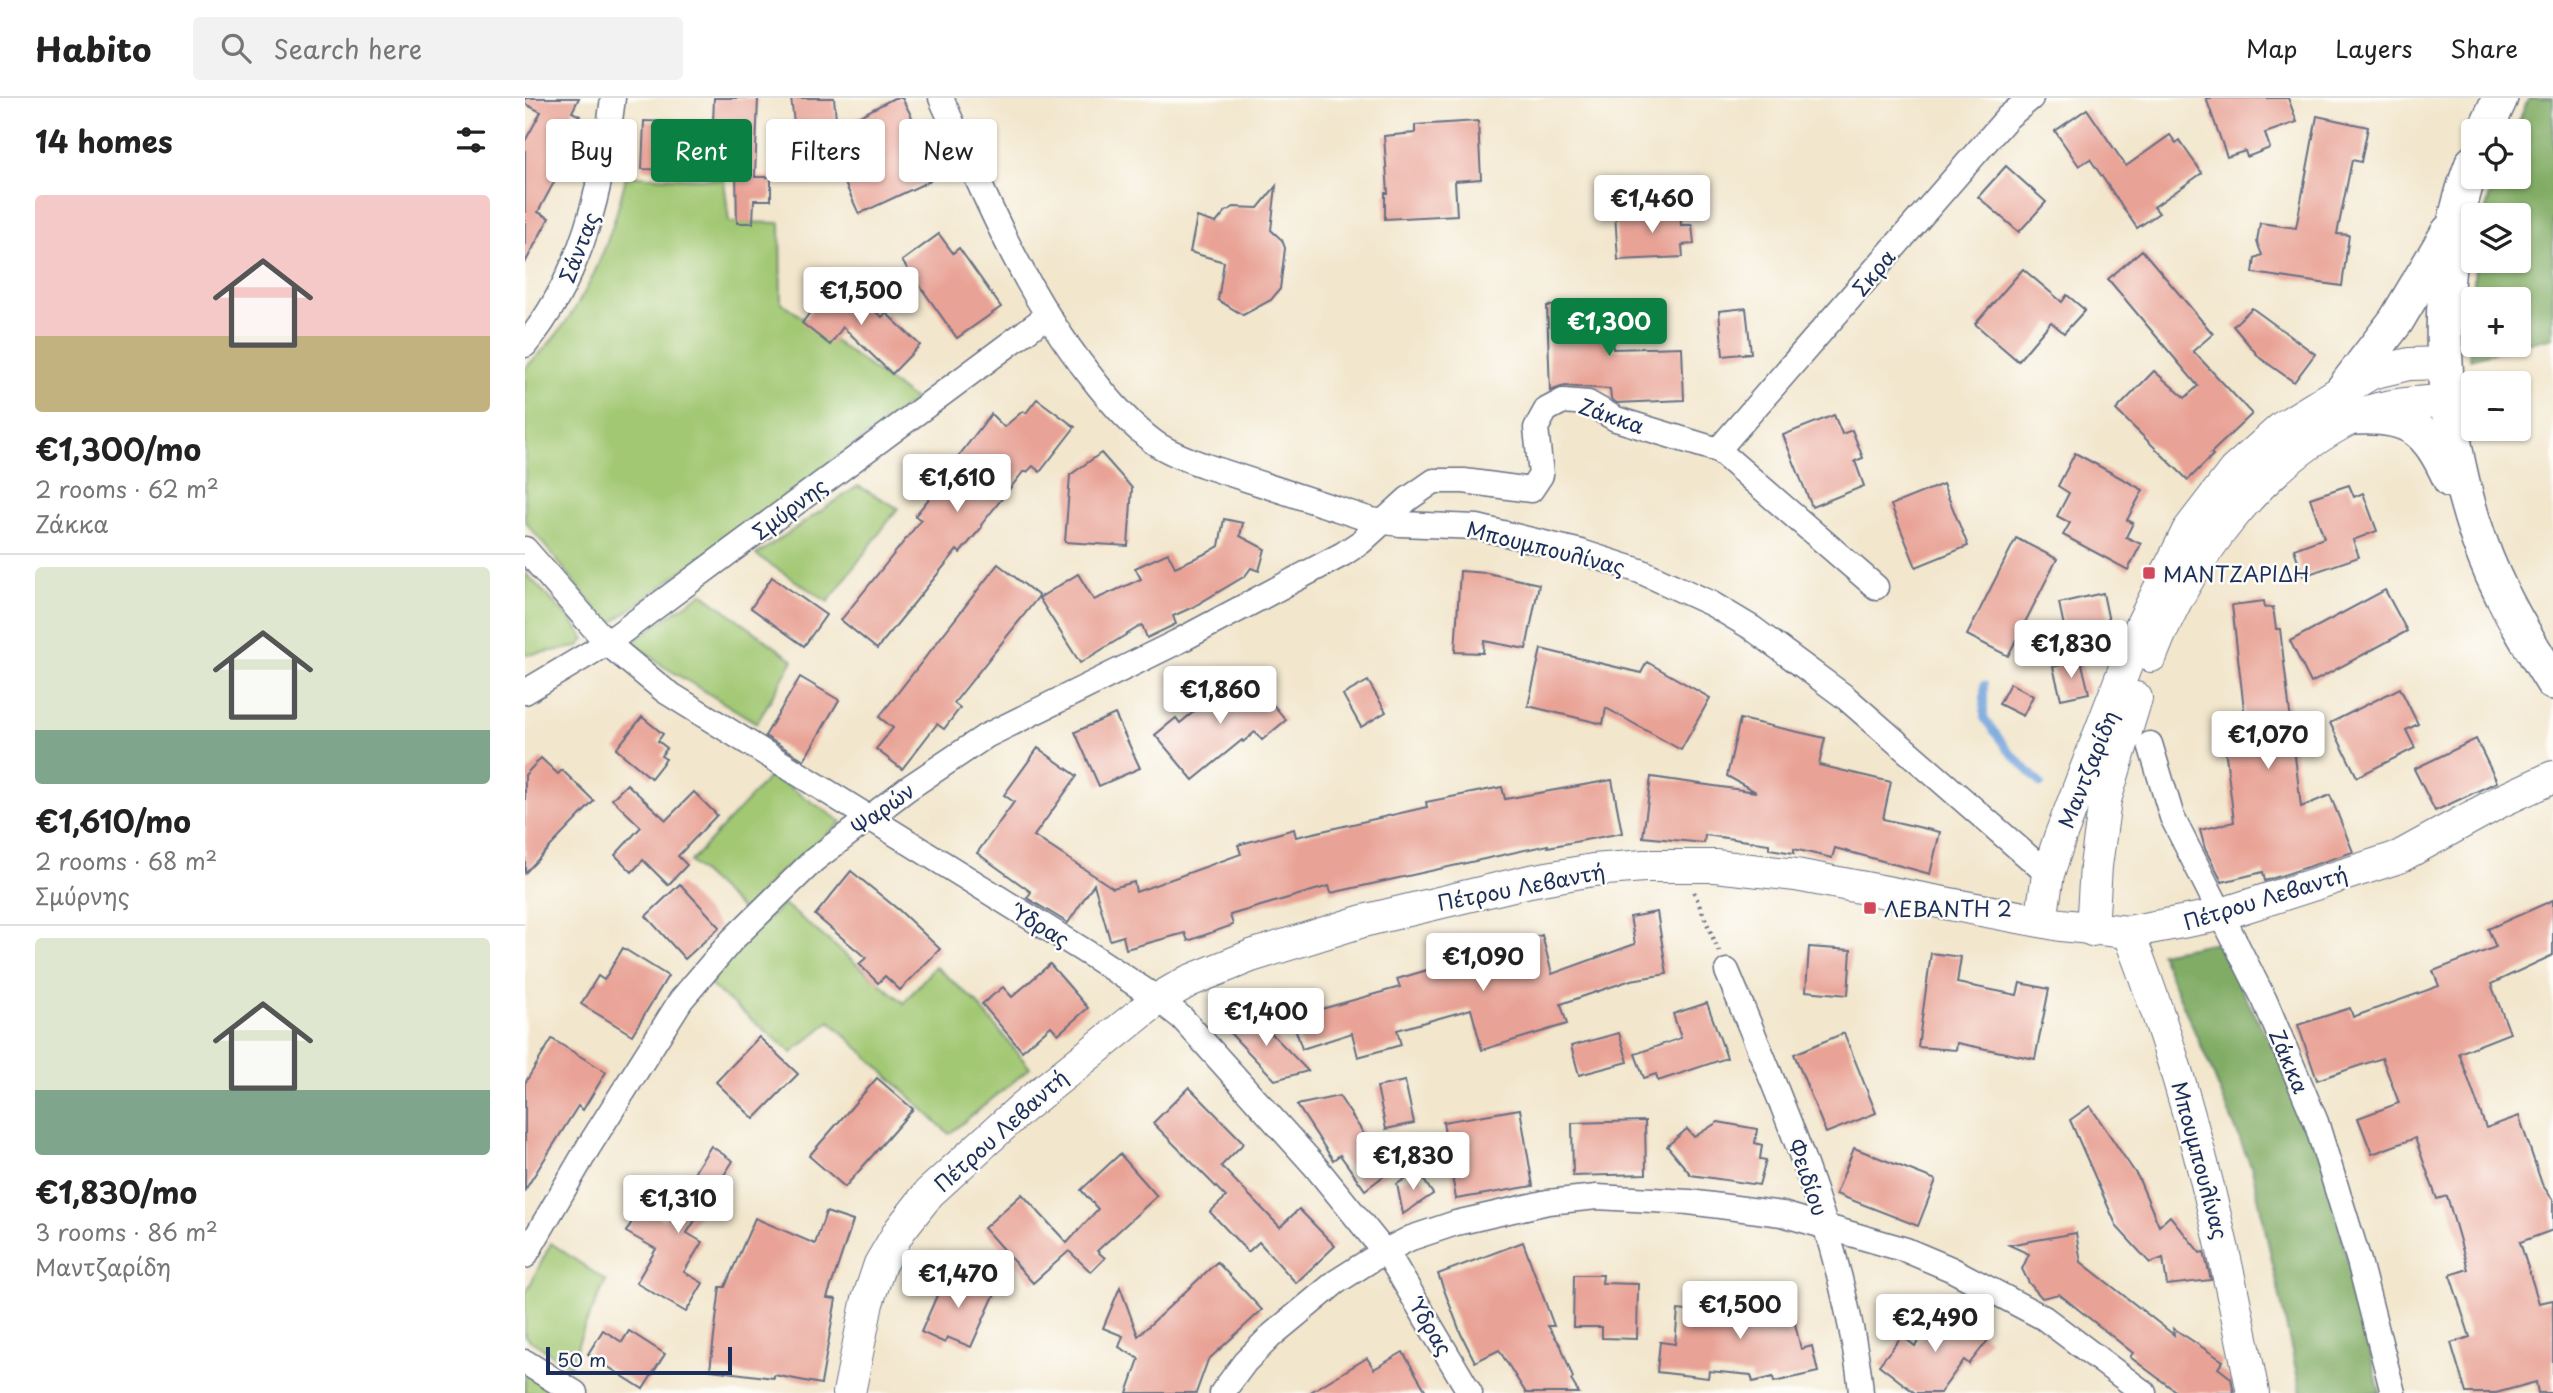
<!DOCTYPE html>
<html lang="en">
<head>
<meta charset="utf-8">
<style>
  :root { --surface:#fff; --page:#f2f2f2; --text:#222; --muted:#767676; --line:#e0e0e0; --accent:#0b8043 }
  body { margin:0; font-family:"Playpen Sans",sans-serif; background:var(--page); color:var(--text); height:100vh; display:flex; flex-direction:column; font-size:26px; white-space:nowrap }
  * { box-sizing:border-box; margin:0 }
  p { font-size:23px; color:var(--muted) }
  .icon { flex:none; width:38px; height:38px; fill:none; stroke:currentColor; stroke-width:2; stroke-linecap:round; stroke-linejoin:round }
  .map { position:relative; flex:1; overflow:hidden }
  .sheet { display:flex; flex-direction:column; background:var(--surface); width:525px }
  .sheet>* { flex:none }
  .guide { position:absolute; left:21px; top:21px; width:665px; height:63px; display:flex; gap:14px }
  .tools { position:absolute; left:1936px; top:21px; display:grid; gap:14px }
  .tools a { display:grid; place-items:center; width:70px; height:70px; border-radius:7px; background:var(--surface); box-shadow:0 2px 5px #0004; font-size:35px }
  .scale { position:absolute; left:21px; bottom:18px; width:186px; box-sizing:border-box; padding-left:7px; border:4px solid #1b2f5e; border-top:0; font-size:19px; line-height:24px; white-space:nowrap; color:#1b2f5e; -webkit-text-stroke:5px #fdfcf7; paint-order:stroke }
  .price { position:absolute; translate:-50% -60px; padding:0 16px; border-radius:7px; background:#fff; color:#222; font-size:23px; line-height:46px; filter:drop-shadow(0 2px 4px #0008) }
  .price::after { content:''; position:absolute; left:50%; top:42px; width:21px; height:16px; margin-left:-10px; background:inherit; clip-path:polygon(0 0,100% 0,50% 100%) }
  .price.selected { background:var(--accent); color:#fff }
  ul { padding:0; list-style:none }
  li { display:grid; align-content:center; gap:14px; height:371px; padding:0 35px }
  li+li { border-top:2px solid var(--line) }
  li span { display:grid; place-items:center; height:217px; border-radius:7px; color:#555 }
  li>.icon { margin-inline-start:auto }
  span .icon { width:126px; height:126px; fill:#fffc; stroke-width:1 }
  li b { font-size:30px }
  h2 { display:flex; justify-content:space-between; align-items:center; height:84px; padding:0 35px; font-size:30px }
  .pill { padding:0 24px; border-radius:7px; background:var(--surface); box-shadow:0 2px 5px #0004; font-size:24px; line-height:63px }
  .pill.selected { background:var(--accent); color:#fff }
  header { display:flex; align-items:center; gap:42px; box-sizing:border-box; height:98px; padding:0 35px; background:var(--surface); border-bottom:2px solid var(--line) }
  header strong { font-size:33px }
  nav { display:flex; gap:38px; margin-inline-start:auto; font-size:24px }
  .search { width:490px; height:63px; background:var(--page); display:flex; align-items:center; gap:18px; box-sizing:border-box; padding:0 24px; border-radius:7px; color:var(--muted); font-size:26px }
  main { display:flex; flex:1; min-height:0 }
  .map>svg:first-child { display:block }
  .green { fill:#a2c873; stroke:#5e7c68; stroke-width:2 }
  .forest { fill:#81ac65; stroke:#4e6e62; stroke-width:2; fill-rule:evenodd }
  .lines { fill:none; stroke-linecap:round; stroke-linejoin:round }
  .stream { stroke:#6fa2db; stroke-width:8 }
  .building { fill:#e9a396 }
  .minor-casing { stroke:#666f84; stroke-width:27 }
  .tertiary-casing { stroke:#666f84; stroke-width:34 }
  .secondary-casing { stroke:#666f84; stroke-width:38 }
  .path { stroke:#666f84; stroke-width:4.5; stroke-dasharray:2 5; stroke-linecap:butt }
  .minor { stroke:#fff; stroke-width:24 }
  .tertiary { stroke:#fff; stroke-width:32 }
  .secondary { stroke:#fff; stroke-width:35 }
  .poi-dot { fill:#d1495b; stroke:#fdfcf7; stroke-width:2.5 }
  .labels { text-anchor:middle; dominant-baseline:central; stroke-width:5; stroke-linejoin:round; paint-order:stroke }
  .street-label { font-size:21px; fill:#1b2f5e; stroke:#fdfcf7 }
  .poi-label { font-size:21px; fill:#1b2f5e; stroke:#fdfcf7; text-anchor:start }
</style>
</head>
<body>
<header>
<strong>Habito</strong>
<div class="search"><svg class="icon" aria-label="search" viewBox="0 0 24 24"><circle cx="10" cy="10" r="6"/><path d="M15 15l6 6"/></svg>Search here</div>
<nav><a>Map</a><a>Layers</a><a>Share</a></nav>
</header>
<main>
<section class="sheet">
<h2>14 homes<svg class="icon" aria-label="filters" viewBox="0 0 24 24"><path d="M4 7h16M4 17h16"/><circle cx="9" cy="7" r="2"/><circle cx="15" cy="17" r="2"/></svg></h2>
<ul>
<li><span style="background:linear-gradient(#f6c9c9 65%,#c2b280 0)"><svg class="icon" aria-label="home" viewBox="0 0 24 24"><path d="M3 11l9-7 9 7M6 9v11h12V9"/></svg></span><div><b>€1,300/mo</b><p>2 rooms · 62 m²</p><p>Ζάκκα</p></div></li>
<li><span style="background:linear-gradient(#dfe7d0 75%,#7fa58c 0)"><svg class="icon" aria-label="home" viewBox="0 0 24 24"><path d="M3 11l9-7 9 7M6 9v11h12V9"/></svg></span><div><b>€1,610/mo</b><p>2 rooms · 68 m²</p><p>Σμύρνης</p></div></li>
<li><span style="background:linear-gradient(#dfe7d0 70%,#7fa58c 0)"><svg class="icon" aria-label="home" viewBox="0 0 24 24"><path d="M3 11l9-7 9 7M6 9v11h12V9"/></svg></span><div><b>€1,830/mo</b><p>3 rooms · 86 m²</p><p>Μαντζαρίδη</p></div></li>
</ul>
</section>
<div class="map">
<svg width="2028" height="1295" viewBox="0 0 2028 1295">
  <rect width="100%" height="100%" fill="#fdfcf7"/>
  <filter id="ink" filterUnits="userSpaceOnUse"><feTurbulence type="fractalNoise" baseFrequency=".0143" numOctaves="2"/><feDisplacementMap in="SourceGraphic" scale="14" xChannelSelector="R" yChannelSelector="G"/><feConvolveMatrix kernelMatrix="1 2 1 2 8 2 1 2 1" color-interpolation-filters="sRGB"/></filter>
  <filter id="wash" filterUnits="userSpaceOnUse"><feTurbulence type="fractalNoise" baseFrequency=".00686" numOctaves="4" result="noise"/><feDisplacementMap in="SourceGraphic" scale="28" xChannelSelector="R" yChannelSelector="G"/><feGaussianBlur stdDeviation="1.57" result="paint"/><feColorMatrix in="noise" values="0 0 0 0 0 0 0 0 0 0 0 0 0 0 0 0 0 1.4 0 .05"/><feComposite in="paint" operator="in"/></filter>
  <g filter="url(#wash)">
    <rect width="100%" height="100%" fill="#f2e6cc"/>
    <g class="green">
      <path d="M101,78L199,82L204,124L255,125L256,204L390,302L84,527L0,423V270C57,219 85,150 101,78Z"/>
      <polygon points="333,388 373,410 303,504 231,457"/>
      <polygon points="0,475 47,523 60,541 53,549 0,557"/>
      <polygon points="177,495 268,562 232,625 138,568 107,544"/>
      <polygon points="246,677 317,724 249,780 219,814 165,764"/>
      <polygon points="259,806 379,905 410,868 450,903 505,970 424,1036 305,923 267,955 184,886 217,844"/>
      <polygon points="26,1145 81,1183 58,1232 45,1268 0,1239 0,1197"/>
      <polygon points="0,1275 32,1295 0,1295"/>
    </g>
    <g class="forest">
      <path d="M2004,0H2028V239L1945,261L1950,163H1993V117H1959L1970,79H1993V33H1989ZM1948,201H1993V247H1948Z"/>
      <polygon points="1691,844 1790,1029 1855,1295 1776,1295 1727,1071 1684,966 1635,855"/>
    </g>
    <g class="lines">
      <polyline class="stream" points="1459,587 1459,620 1482,651 1516,686"/>
    </g>
    <g id="blocks">
      <g class="building">
        <polygon points="0,0 54,0 47,14 55,18 42,46 48,49 13,114 24,120 0,165 0,43 16,14 0,6"/>
        <polygon points="189,0 233,0 230,79 246,79 246,102 229,102 228,125 212,125 211,74 117,71 119,23 188,25"/>
        <polygon points="266,0 309,0 312,30 369,0 377,0 389,23 380,28 405,83 334,116 307,57 280,72 265,44 271,41"/>
        <polygon points="1681,0 1763,0 1772,24 1740,35 1745,50 1722,59 1720,53 1702,59"/>
        <polygon points="1562,11 1601,68 1645,37 1651,45 1654,42 1677,75 1629,109 1634,115 1612,130 1565,61 1554,68 1530,33"/>
        <polygon points="1792,18 1843,29 1836,64 1827,62 1812,136 1824,137 1817,188 1728,175 1730,160 1737,157 1732,144 1735,125 1771,130"/>
        <polygon points="953,23 956,81 930,83 932,117 860,121 860,95 863,95 859,38 890,35 890,27"/>
        <polygon points="1481,68 1521,104 1494,134 1453,99"/>
        <polygon points="751,88 746,132 757,142 760,150 755,191 746,202 718,217 693,202 699,164 665,154 672,119 691,125 700,114 709,109 733,110"/>
        <polygon points="1155,111 1156,127 1167,127 1169,146 1157,147 1158,159 1093,162 1090,115"/>
        <polygon points="414,136 428,155 434,150 476,209 432,240 377,163"/>
        <polygon points="1617,152 1688,236 1668,253 1727,316 1686,355 1688,357 1663,382 1591,312 1629,273 1660,300 1673,288 1583,181"/>
        <polygon points="1498,171 1537,204 1542,197 1560,212 1539,235 1526,224 1493,263 1450,226"/>
        <polygon points="310,182 357,219 361,215 395,247 367,276 318,229 305,247 277,225"/>
        <polygon points="1087,206 1088,251 1157,249 1159,302 1092,305 1086,301 1085,291 1039,288 1025,293 1022,208"/>
        <polygon points="1221,210 1226,255 1198,258 1194,213"/>
        <polygon points="1727,210 1790,256 1769,284 1735,260 1708,228"/>
        <polygon points="512,301 550,329 515,374 508,368 502,374 498,374 456,427 457,429 435,455 432,452 352,551 316,522 396,422 390,418 418,383 416,381 466,316 479,329 498,313 501,315"/>
        <polygon points="1309,317 1317,336 1327,332 1338,360 1330,363 1339,388 1287,409 1258,337"/>
        <polygon points="576,355 607,390 603,448 540,444 545,377"/>
        <polygon points="1550,355 1618,392 1602,422 1608,425 1601,439 1616,446 1603,472 1538,437 1545,425 1532,418 1544,395 1533,388"/>
        <polygon points="1418,386 1443,448 1391,469 1366,407"/>
        <polygon points="1824,387 1829,399 1838,395 1852,433 1828,442 1834,459 1778,478 1769,451 1799,440 1785,400"/>
        <polygon points="699,421 718,425 715,438 740,451 734,473 726,470 720,478 668,509 648,518 651,526 622,540 617,527 555,565 514,500 553,476 569,502 616,481 610,470 643,455 650,469 682,455 694,448"/>
        <polygon points="1491,440 1532,461 1483,558 1442,537"/>
        <polygon points="473,466 514,498 429,605 435,610 419,631 412,626 377,671 351,651 368,630 354,619"/>
        <polygon points="935,473 962,475 1014,486 1001,551 959,543 958,555 930,554"/>
        <polygon points="247,479 301,517 279,548 226,510"/>
        <polygon points="1860,492 1882,533 1786,585 1765,543"/>
        <polygon points="1578,495 1586,533 1542,542 1534,505"/>
        <polygon points="1739,503 1740,510 1748,509 1751,531 1755,531 1776,709 1805,697 1828,754 1740,783 1738,774 1697,784 1680,751 1675,732 1709,724 1698,632 1721,629 1707,507"/>
        <polygon points="1016,551 1116,575 1122,564 1185,600 1156,652 1081,610 1078,626 1003,608"/>
        <polygon points="1556,562 1564,595 1536,601 1528,569"/>
        <polygon points="723,576 761,622 737,642 730,634 718,644 717,642 668,682 630,637 651,620 655,625 705,584 708,588"/>
        <polygon points="275,579 314,602 279,662 240,638"/>
        <polygon points="843,583 861,614 836,629 818,597"/>
        <polygon points="1485,585 1508,598 1498,618 1474,606"/>
        <polygon points="1875,590 1893,626 1881,632 1890,650 1832,679 1805,625"/>
        <polygon points="590,616 615,670 574,688 550,634"/>
        <polygon points="117,619 138,636 133,643 142,650 136,658 141,661 126,680 91,651"/>
        <polygon points="1215,621 1300,640 1294,667 1366,684 1358,721 1415,734 1405,776 1310,750 1307,760 1269,751 1269,755 1244,751 1244,746 1180,737 1179,745 1118,739 1126,679 1231,694 1202,678"/>
        <polygon points="1951,641 1972,684 1910,713 1889,671"/>
        <polygon points="513,650 552,678 509,738 588,790 609,784 611,794 716,756 713,747 769,731 771,739 902,709 901,704 977,689 980,701 1087,682 1097,735 1023,749 1023,747 806,795 804,788 705,817 708,827 663,843 660,835 601,851 598,838 585,842 569,786 543,825 502,800 506,794 452,755 489,704 479,697"/>
        <polygon points="16,660 33,676 37,672 69,703 0,775 0,677"/>
        <polygon points="102,686 141,722 169,694 192,717 153,758 162,767 143,787 118,762 107,774 90,757 116,729 87,701"/>
        <polygon points="326,773 375,813 415,851 375,892 360,878 353,885 334,866 341,860 290,817"/>
        <polygon points="155,786 195,829 160,861 121,818"/>
        <polygon points="2028,802 2028,857 1966,886 1985,935 1934,955 1961,1030 1994,1018 2017,1086 2028,1102 2028,1132 1995,1144 2014,1205 2028,1202 2028,1295 2013,1295 2011,1284 1971,1295 1941,1295 1926,1245 1945,1239 1925,1177 1943,1171 1922,1098 1912,1101 1890,1040 1847,1056 1833,1020 1874,1005 1857,960 1792,982 1773,927 1825,910 1828,919 1914,888 1908,873 1971,849 1963,831"/>
        <polygon points="1132,814 1142,876 1106,882 1036,906 1042,926 957,952 946,911 872,932 876,947 833,959 827,935 777,951 761,902 787,894 793,912 875,889 872,881 933,863 931,853 995,838 997,843 1017,837 1027,876 1110,846 1105,819"/>
        <polygon points="1284,849 1326,852 1323,897 1281,893"/>
        <polygon points="98,850 143,878 107,937 56,906 73,878 79,882"/>
        <polygon points="1406,855 1436,859 1432,885 1492,897 1495,885 1524,891 1510,961 1432,945 1431,952 1393,949"/>
        <polygon points="525,866 563,910 533,936 526,928 497,953 457,906 478,889 487,899"/>
        <polygon points="1182,905 1202,960 1133,983 1131,976 1119,980 1110,956 1156,940 1148,916"/>
        <polygon points="725,913 783,973 750,982 704,934"/>
        <polygon points="1094,935 1103,964 1054,977 1046,948"/>
        <polygon points="1319,935 1351,1015 1301,1035 1269,956"/>
        <polygon points="234,939 273,976 229,1021 191,984"/>
        <polygon points="27,941 81,974 58,1012 53,1008 0,1092 0,985"/>
        <polygon points="352,980 388,1011 320,1089 284,1058"/>
        <polygon points="880,983 889,1025 861,1031 852,989"/>
        <polygon points="664,989 719,1045 696,1068 755,1129 774,1111 810,1148 771,1185 734,1144 723,1154 685,1114 701,1099 628,1025"/>
        <polygon points="814,998 864,1074 840,1092 815,1057 808,1062 772,1007"/>
        <polygon points="1565,1008 1613,1079 1634,1128 1645,1118 1675,1155 1679,1154 1686,1182 1642,1187 1638,1160 1625,1165 1592,1129 1545,1022"/>
        <polygon points="995,1011 1008,1088 931,1101 918,1024"/>
        <polygon points="1120,1023 1121,1076 1048,1078 1047,1025"/>
        <polygon points="1193,1024 1232,1031 1230,1045 1237,1047 1235,1061 1241,1062 1234,1087 1166,1077 1142,1048 1162,1031 1169,1039"/>
        <polygon points="186,1048 208,1063 162,1135 177,1144 159,1174 178,1185 161,1214 111,1185 131,1151 101,1134 116,1108 139,1122"/>
        <polygon points="1329,1050 1411,1082 1393,1128 1311,1096"/>
        <polygon points="595,1056 632,1098 572,1153 580,1160 566,1174 544,1153 508,1185 459,1130 497,1096 542,1145 573,1111 556,1092"/>
        <polygon points="893,1073 908,1096 878,1116 872,1086"/>
        <polygon points="301,1114 328,1123 302,1200 311,1201 296,1286 249,1277 249,1280 185,1272 195,1189 200,1189 230,1120 290,1146"/>
        <polygon points="1551,1135 1556,1164 1649,1237 1648,1230 1698,1263 1693,1270 1706,1280 1709,1295 1653,1295 1605,1259 1608,1255 1534,1196 1517,1200 1504,1185 1497,1171 1504,1156 1484,1147"/>
        <polygon points="998,1144 1029,1228 1023,1228 1036,1248 1048,1280 1046,1282 1054,1295 1001,1295 974,1252 950,1264 936,1236 913,1176"/>
        <polygon points="692,1164 737,1212 683,1262 671,1295 602,1295 614,1261 594,1249 598,1238 578,1230 595,1189 613,1238"/>
        <polygon points="423,1172 471,1193 446,1249 422,1239 420,1245 396,1234"/>
        <polygon points="1049,1177 1078,1177 1077,1185 1113,1186 1112,1241 1077,1240 1077,1229 1048,1229"/>
        <polygon points="1261,1188 1276,1251 1287,1248 1293,1274 1249,1284 1248,1279 1228,1284 1226,1277 1184,1273 1183,1280 1132,1274 1135,1244 1150,1246 1153,1212 1212,1218 1208,1201"/>
        <polygon points="1420,1208 1464,1241 1444,1266 1439,1262 1415,1295 1390,1295 1354,1267 1377,1238 1390,1248"/>
        <polygon points="78,1232 97,1244 104,1233 140,1256 118,1291 63,1256"/>
        <polygon points="878,1254 902,1295 784,1295 842,1260 849,1271"/>
      </g>
    </g>
  </g>
  <g filter="url(#ink)">
    <use href="#blocks" fill-opacity="0" stroke="#666f84" stroke-width="2"/>
    <g class="lines">
      <defs>
        <g id="minor">
          <path d="M416,0C459,96 498,193 564,276C583,301 604,326 630,345C645,355 661,361 678,367L846,422L875,426L952,429L1056,454L1115,473L1187,506L1227,530L1320,599L1523,776"/>
          <path d="M0,247C58,177 77,88 88,0"/>
          <polyline points="1193,352 1459,46 1483,19 1506,0"/>
          <polyline points="0,451 82,545 140,593 569,859 633,901 657,920 790,1068 867,1163 945,1295"/>
          <polyline points="0,594 82,545 522,218"/>
          <polyline points="1625,646 1647,719 1740,903 1791,1024 1834,1163 1868,1295"/>
          <path d="M1202,873C1248,984 1297,1093 1322,1211C1328,1239 1334,1266 1336,1295"/>
          <polyline points="0,1158 64,1048 156,902 207,842 289,762 382,691 461,638 652,544 818,456 836,444 883,401 909,383 939,383 1006,392 1016,377 1011,330 1021,312 1038,303 1063,305 1091,321 1193,352 1351,489"/>
          <polyline points="0,1264 50,1295"/>
          <polyline points="697,1295 720,1264 747,1237 811,1184 860,1153 886,1140 931,1125 1023,1104 1072,1099 1164,1104 1257,1116 1381,1152 1426,1171 1519,1220 1619,1295"/>
        </g>
        <g id="tertiary">
          <path d="M1626,558C1662,463 1736,364 1829,319C1857,306 1893,304 1923,303"/>
          <polyline points="1516,823 1523,776 1535,739 1616,528 1663,433 1709,373 1758,329 1846,275 1884,266 1921,265"/>
          <polyline points="1567,832 1571,768 1580,702 1611,600"/>
          <path d="M1603,834C1662,983 1697,1138 1728,1295"/>
          <polyline points="324,1295 342,1205 355,1166 375,1132 404,1095 497,1010 633,901 664,883 726,858 838,823 1005,783 1068,772 1119,768 1190,768 1271,777 1536,827 1603,834 1694,817 1874,759 1976,703 2028,679"/>
        </g>
        <g id="secondary">
          <polyline points="1960,33 1975,0"/>
          <path d="M1948,65C1904,180 1914,327 1954,442C1971,492 2000,539 2028,584"/>
          <polyline points="1819,291 1871,223 1924,134"/>
          <path d="M1830,319C1887,316 1903,332 1926,382"/>
        </g>
      </defs>
      <use href="#minor" class="minor-casing"/>
      <use href="#tertiary" class="tertiary-casing"/>
      <use href="#secondary" class="secondary-casing"/>
      <polyline class="path" points="1169,794 1194,854"/>
      <use href="#minor" class="minor"/>
      <use href="#tertiary" class="tertiary"/>
      <use href="#secondary" class="secondary"/>
    </g>
  </g>
  <g class="poi-dot">
    <rect x="1617" y="468" width="14" height="14" rx="3.5"/>
    <rect x="1338" y="803" width="14" height="14" rx="3.5"/>
  </g>
  <g class="labels">
    <g class="street-label">
      <text transform="translate(53 149) rotate(-69)">Σάντας</text>
      <text transform="translate(1348 174) rotate(-50)">Σκρα</text>
      <text transform="translate(1087 317) rotate(19)">Ζάκκα</text>
      <text transform="translate(264 410) rotate(-37)">Σμύρνης</text>
      <text transform="translate(1021 449) rotate(14)">Μπουμπουλίνας</text>
      <text transform="translate(1562 671) rotate(-68)">Μαντζαρίδη</text>
      <text transform="translate(357 710) rotate(-36)">Ψαρών</text>
      <text transform="translate(996 788) rotate(-11)">Πέτρου Λεβαντή</text>
      <text transform="translate(1740 799) rotate(-17)">Πέτρου Λεβαντή</text>
      <text transform="translate(517 827) rotate(31)">Ύδρας</text>
      <text transform="translate(1765 963) rotate(67)">Ζάκκα</text>
      <text transform="translate(475 1032) rotate(-42)">Πέτρου Λεβαντή</text>
      <text transform="translate(1676 1062) rotate(75)">Μπουμπουλίνας</text>
      <text transform="translate(1284 1079) rotate(71)">Φειδίου</text>
      <text transform="translate(907 1229) rotate(59)">Ύδρας</text>
    </g>
    <g class="poi-label">
      <text x="1638" y="475">ΜΑΝΤΖΑΡΙΔΗ</text>
      <text x="1359" y="810">ΛΕΒΑΝΤΗ 2</text>
    </g>
  </g>
</svg>
<div class="tools">
<a><svg class="icon" aria-label="locate" viewBox="0 0 24 24"><circle cx="12" cy="12" r="6"/><path d="M12 2v4M12 18v4M2 12h4M18 12h4"/></svg></a>
<a><svg class="icon" aria-label="layers" viewBox="0 0 24 24"><path d="M12 4l9 5-9 5-9-5zM3 14l9 5 9-5"/></svg></a>
<a>+</a>
<a>−</a>
</div>
<div class="scale">50 m</div>
<b class="price" style="left:1127px;top:137px">€1,460</b>
<b class="price" style="left:336px;top:229px">€1,500</b>
<b class="price selected" style="left:1084px;top:260px">€1,300</b>
<b class="price" style="left:432px;top:416px">€1,610</b>
<b class="price" style="left:1546px;top:582px">€1,830</b>
<b class="price" style="left:695px;top:628px">€1,860</b>
<b class="price" style="left:1743px;top:673px">€1,070</b>
<b class="price" style="left:958px;top:895px">€1,090</b>
<b class="price" style="left:741px;top:950px">€1,400</b>
<b class="price" style="left:888px;top:1094px">€1,830</b>
<b class="price" style="left:153px;top:1137px">€1,310</b>
<b class="price" style="left:433px;top:1212px">€1,470</b>
<b class="price" style="left:1215px;top:1243px">€1,500</b>
<b class="price" style="left:1410px;top:1256px">€2,490</b>
<div class="guide">
<a class="pill">Buy</a>
<a class="pill selected">Rent</a>
<a class="pill">Filters</a>
<a class="pill">New</a>
</div>
</div>
</main>
</body>
</html>
